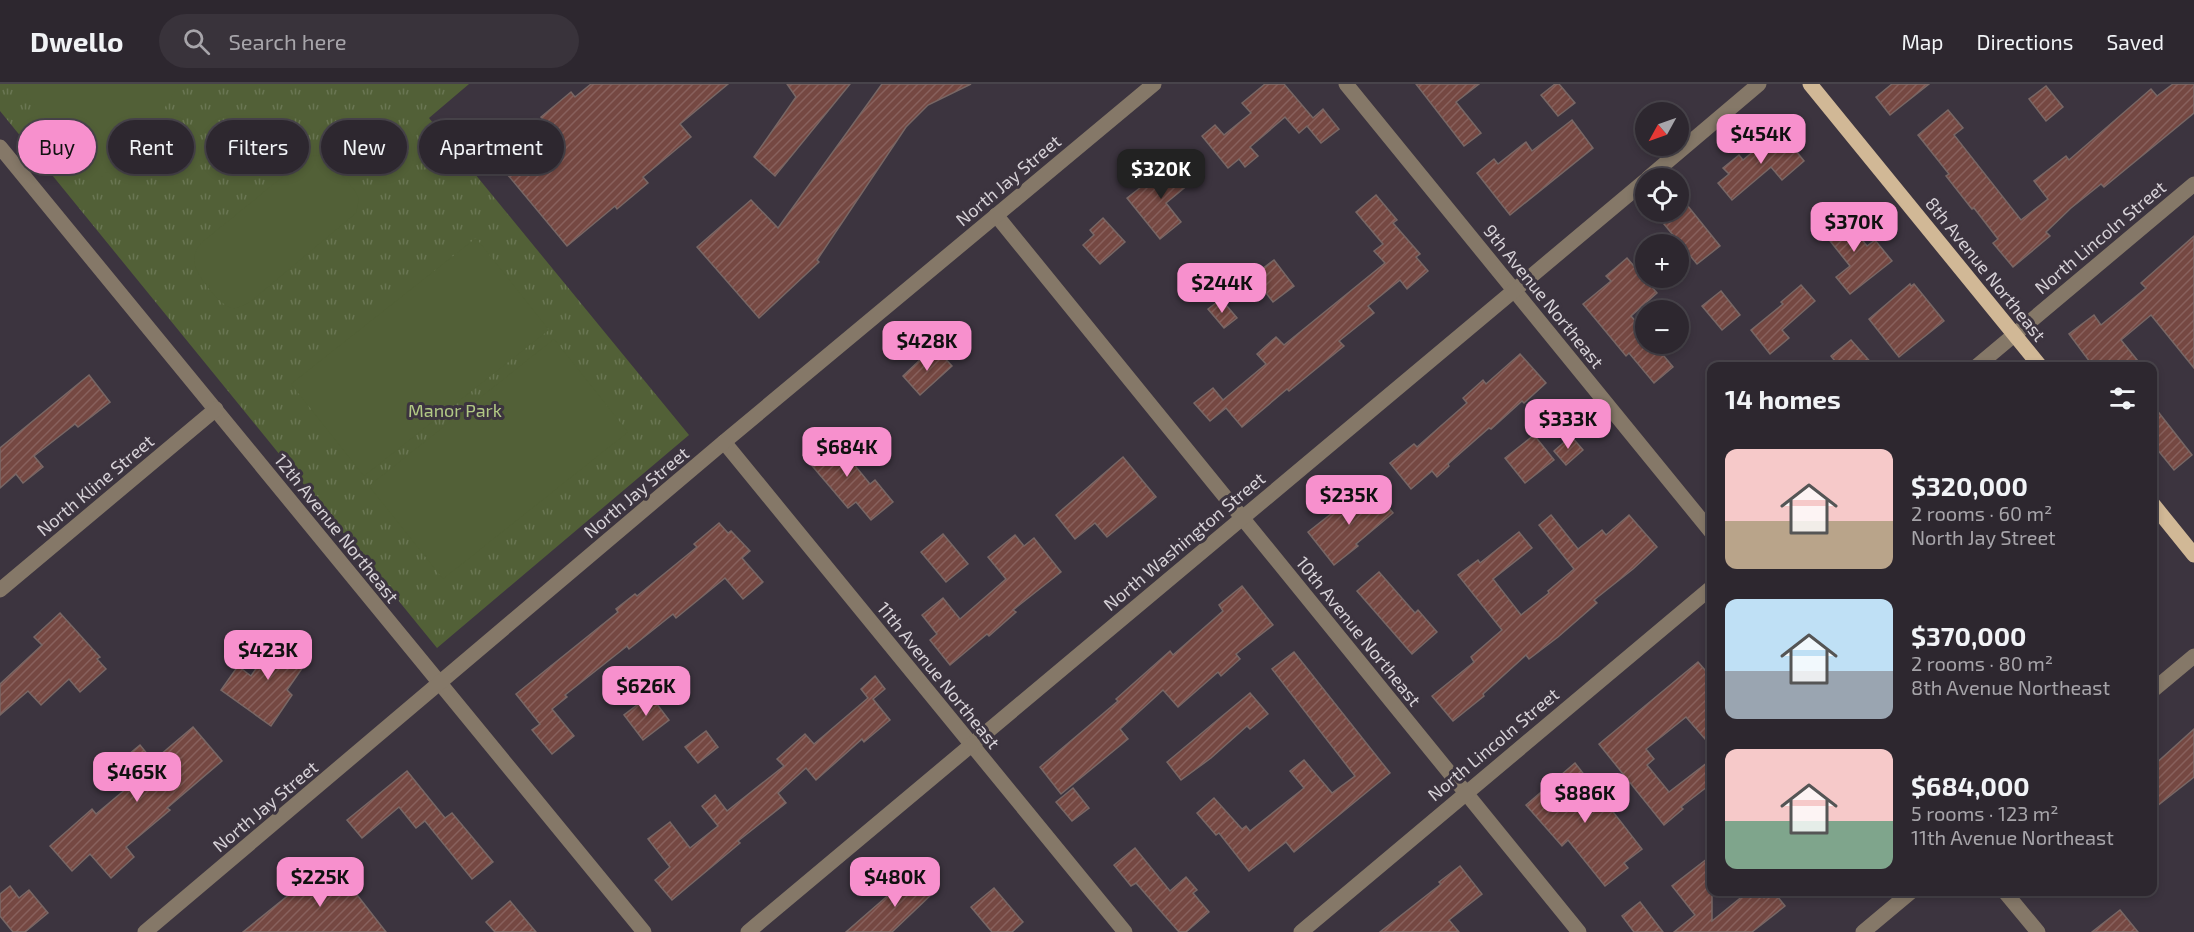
<!DOCTYPE html>
<html lang="en">
<head>
<meta charset="utf-8">
<style>
  :root { --surface:#2d272f; --page:#39333b; --text:#f1f3f6; --muted:#a7a5aa; --line:#48444b; --accent:#f790cd }
  body { margin:0; font-family:"Exo 2",sans-serif; background:var(--page); color:var(--text); height:100vh; display:flex; flex-direction:column; font-size:22px; white-space:nowrap }
  * { box-sizing:border-box; margin:0 }
  p { font-size:20px; color:var(--muted) }
  .icon { flex:none; width:33px; height:33px; fill:none; stroke:currentColor; stroke-width:2; stroke-linecap:round; stroke-linejoin:round }
  .map { position:relative; flex:1; overflow:hidden }
  .panel { position:absolute; left:1707px; top:278px; width:450px; height:534px; display:flex; flex-direction:column; background:var(--surface); border-radius:12px; box-shadow:0 3px 9px #0003,0 0 0 2px var(--line) }
  .panel>* { flex:none }
  .top-card { position:absolute; left:18px; top:36px; width:570px; height:54px; display:flex; gap:12px }
  .needle { width:39px; rotate:230deg }
  .tools { position:absolute; left:1635px; top:18px; display:grid; gap:12px }
  .tools a { display:grid; place-items:center; width:54px; height:54px; border-radius:50%; background:var(--surface); box-shadow:0 3px 9px #0003,0 0 0 2px var(--line); font-size:30px }
  .price { position:absolute; translate:-50% -51px; padding:0 14px; border-radius:12px; background:var(--accent); color:#111; font-size:20px; line-height:39px; filter:drop-shadow(0 2px 3px #0008) }
  .price::after { content:''; position:absolute; left:50%; top:36px; width:18px; height:14px; margin-left:-9px; background:inherit; clip-path:polygon(0 0,100% 0,50% 100%) }
  .price.on { background:#222; color:#fff }
  ul { padding:0; list-style:none }
  li { display:flex; align-items:center; gap:18px; height:150px; padding:0 18px }
  li span { display:grid; place-items:center; flex:none; width:168px; height:120px; border-radius:12px; color:#555 }
  li>.icon { margin-inline-start:auto }
  span .icon { width:72px; height:72px; fill:#fffc; stroke-width:1 }
  li b { font-size:26px }
  h2 { display:flex; justify-content:space-between; align-items:center; height:72px; padding:0 18px; font-size:26px }
  .pill { padding:0 21px; border-radius:27px; background:var(--surface); box-shadow:0 3px 9px #0003,0 0 0 2px var(--line); font-size:21px; line-height:54px }
  .pill.on { background:var(--accent); color:#111 }
  header { display:flex; align-items:center; gap:36px; box-sizing:border-box; height:84px; padding:0 30px; background:var(--surface); border-bottom:2px solid var(--line) }
  header strong { font-size:28px }
  nav { display:flex; gap:33px; margin-inline-start:auto; font-size:21px }
  .search { width:420px; height:54px; background:var(--page); display:flex; align-items:center; gap:15px; box-sizing:border-box; padding:0 21px; border-radius:33px; color:var(--muted); font-size:22px }
  .map>svg:first-child { display:block }
  .park { fill:url(#park-tufts) }
  .pitch { fill:#526037 }
  .building { fill:url(#building-hatch); stroke:#786765; stroke-width:1.5 }
  .lines { fill:none; stroke-linecap:round; stroke-linejoin:round }
  .minor { stroke:#857868; stroke-width:15 }
  .major { stroke:#d1b896; stroke-width:15 }
  .labels { text-anchor:middle; dominant-baseline:central; stroke-width:6; stroke-linejoin:round; paint-order:stroke }
  .street-label { font-size:18px; fill:#d6d1d7; stroke:#3c343f }
  .park-label { font-size:18px; fill:#b2c985; stroke:#3c343f }
</style>
</head>
<body>
<header>
<strong>Dwello</strong>
<div class="search"><svg class="icon" aria-label="search" viewBox="0 0 24 24"><circle cx="10" cy="10" r="6"/><path d="M15 15l6 6"/></svg>Search here</div>
<nav><a>Map</a><a>Directions</a><a>Saved</a></nav>
</header>
<div class="map">
<svg width="2194" height="848" viewBox="0 0 2194 848">
  <defs>
    <pattern id="park-tufts" width="24" height="20" patternUnits="userSpaceOnUse" patternTransform="scale(1.5)"><rect width="24" height="20" fill="#526037"/><path d="M3 7l-1-3M5 7V3M7 7l1-3M15 17l-1-3M17 17v-4M19 17l1-3" fill="none" stroke="#6a7653"/></pattern>
    <pattern id="building-hatch" width="6" height="6" patternUnits="userSpaceOnUse" patternTransform="scale(1.5)"><rect width="6" height="6" fill="#754842"/><path d="M-1 1l2-2M0 6l6-6M5 7l2-2" fill="none" stroke="#88615d"/></pattern>
  </defs>
  <rect width="100%" height="100%" fill="#3c343f"/>
  <polygon class="park" points="0,0 469,0 429,34 689,351 437,564 0,27"/>
  <g class="pitch">
    <polygon points="18,0 179,0 143,59 96,97"/>
    <path d="M316,71L325,73L332,79L355,107L359,115L356,129L250,218C245,220 238,225 232,224C220,222 194,189 194,177C194,169 197,165 201,159L307,73Z"/>
    <polygon points="476,154 549,246 364,392 291,300"/>
    <polygon points="554,255 628,348 443,495 369,402"/>
  </g>
  <g class="building">
    <polygon points="591,0 728,0 680,40 691,53 643,93 648,99 617,125 615,122 567,162 497,78 545,38 541,33 571,8 575,13"/>
    <polygon points="787,0 850,0 775,92 754,73 796,13"/>
    <polygon points="882,0 971,0 928,21 906,43 817,176 819,178 759,234 697,163 751,116 778,144"/>
    <polygon points="1265,0 1284,0 1313,34 1323,25 1339,45 1321,59 1307,42 1299,49 1285,33 1250,63 1258,72 1245,83 1239,75 1228,84 1202,52 1215,41 1224,51 1251,29 1242,19"/>
    <polygon points="1416,0 1479,0 1456,18 1481,49 1464,62"/>
    <polygon points="1555,0 1559,0 1575,19 1558,32 1541,11"/>
    <polygon points="1892,0 1929,0 1890,31 1876,13"/>
    <polygon points="2173,0 2194,0 2194,29 2104,103 2101,100 2071,124 2046,148 2050,152 2013,183 1993,159 1998,155 1974,124 1972,125 1946,92 1949,90 1918,51 1948,26 1963,44 1954,51 2021,136 2048,115 2034,97 2066,72 2069,76 2151,5 2157,12"/>
    <polygon points="2046,2 2063,23 2046,37 2029,15"/>
    <polygon points="1572,36 1593,64 1510,131 1477,89 1494,75 1498,80 1526,58 1532,67"/>
    <polygon points="1779,46 1804,77 1782,96 1771,83 1732,116 1718,99 1729,90 1723,84 1739,71 1743,76"/>
    <polygon points="1180,80 1194,96 1166,119 1181,138 1160,155 1127,114 1155,92 1159,97"/>
    <polygon points="1376,111 1397,136 1393,139 1420,170 1416,173 1428,187 1407,205 1400,196 1368,222 1374,229 1339,257 1344,262 1289,307 1287,305 1242,343 1226,324 1210,337 1194,319 1213,304 1223,316 1266,280 1257,270 1276,253 1284,261 1385,179 1374,167 1383,160 1356,128"/>
    <polygon points="1687,121 1720,162 1697,180 1664,140"/>
    <polygon points="1839,127 1867,162 1875,156 1892,177 1850,210 1836,193 1850,182 1819,143"/>
    <polygon points="1103,134 1125,158 1100,180 1083,161 1094,151 1090,146"/>
    <polygon points="2194,152 2194,284 2151,231 2121,256 2142,282 2093,282 2069,250 2094,231 2101,241 2146,204 2141,199"/>
    <polygon points="1627,174 1657,209 1631,232 1646,249 1646,260 1654,260 1673,283 1654,299 1629,269 1626,272 1583,220 1611,197 1606,192"/>
    <polygon points="1274,176 1294,202 1273,218 1253,192"/>
    <polygon points="1910,200 1911,202 1914,200 1944,237 1899,273 1869,235"/>
    <polygon points="1801,201 1815,217 1782,246 1789,254 1770,270 1751,246 1783,220 1781,218"/>
    <polygon points="1721,207 1740,231 1722,246 1702,222"/>
    <polygon points="1221,215 1237,234 1224,244 1208,225"/>
    <polygon points="1851,256 1874,282 1839,282 1831,272"/>
    <polygon points="938,267 952,282 920,311 903,292 924,272 928,276"/>
    <polygon points="1520,270 1546,299 1524,319 1522,317 1491,345 1489,344 1448,380 1449,382 1437,393 1432,387 1411,405 1390,379 1414,360 1417,363 1467,319 1463,314 1483,296 1486,300"/>
    <polygon points="89,291 110,318 78,343 75,340 34,372 43,383 23,399 16,390 0,404 0,364"/>
    <polygon points="2152,320 2192,371 2174,386 2152,359"/>
    <polygon points="829,350 870,400 875,396 893,418 871,436 856,418 848,424 803,371"/>
    <polygon points="1534,351 1554,376 1525,399 1505,374"/>
    <polygon points="1571,352 1583,366 1566,381 1554,367"/>
    <polygon points="1123,373 1156,413 1107,453 1095,439 1075,455 1056,431"/>
    <polygon points="1360,407 1372,421 1381,414 1393,429 1356,460 1358,462 1334,481 1308,448"/>
    <polygon points="1551,431 1578,465 1602,446 1606,451 1629,431 1657,463 1633,485 1594,516 1597,519 1558,553 1529,575 1526,571 1483,610 1484,612 1453,637 1432,612 1474,578 1471,573 1502,546 1458,491 1478,476 1480,479 1519,448 1532,464 1493,495 1521,531 1549,509 1548,507 1574,485 1539,441"/>
    <polygon points="719,439 728,449 731,447 750,467 742,474 763,498 743,515 725,494 676,534 673,530 629,565 627,562 565,611 567,613 552,625 574,652 552,670 532,646 540,640 516,610 618,528 616,525 635,510 637,512 697,463 694,460"/>
    <polygon points="943,450 968,480 946,498 921,468"/>
    <polygon points="1015,451 1024,462 1034,454 1061,488 1013,526 1016,528 989,552 987,550 950,581 930,556 937,550 922,531 943,514 960,535 1006,495 988,473"/>
    <polygon points="1379,488 1415,529 1418,526 1437,548 1412,570 1357,507"/>
    <polygon points="1242,502 1273,541 1236,570 1240,575 1221,592 1218,588 1178,623 1163,606 1120,645 1128,655 1061,710 1040,683 1118,617 1116,615 1170,567 1173,571 1223,527 1219,521"/>
    <polygon points="60,529 100,573 97,575 106,585 80,608 69,595 41,621 28,607 0,631 0,600 42,561 34,553"/>
    <polygon points="279,551 310,573 287,606 292,611 271,642 221,606 238,582 251,592"/>
    <polygon points="1294,568 1390,689 1294,768 1286,758 1249,787 1219,749 1216,751 1197,729 1214,714 1242,745 1246,742 1250,747 1304,704 1290,687 1304,676 1332,709 1355,692 1272,585"/>
    <polygon points="1698,578 1712,594 1712,663 1686,633 1646,665 1654,675 1647,681 1669,708 1712,675 1712,699 1681,723 1683,725 1664,741 1599,660"/>
    <polygon points="875,592 885,605 873,615 890,636 864,658 862,655 816,696 806,684 778,709 786,719 738,757 740,759 672,816 655,796 670,783 648,755 670,738 690,764 718,742 702,722 715,711 727,727 784,682 777,675 805,650 814,660 868,614 861,605"/>
    <polygon points="1250,609 1268,630 1250,645 1247,642 1211,674 1181,696 1167,678"/>
    <polygon points="650,611 669,636 643,656 624,631"/>
    <polygon points="193,643 222,677 167,724 170,726 126,763 134,773 111,794 90,770 72,787 50,762 92,725 96,730 133,699 117,680 140,661 153,677"/>
    <polygon points="2194,645 2194,693 2152,726 2152,683"/>
    <polygon points="706,647 718,663 698,679 685,663"/>
    <polygon points="1575,679 1642,765 1624,779 1628,784 1605,802 1568,756 1562,762 1526,721"/>
    <polygon points="407,687 445,734 452,729 493,778 472,795 425,737 416,744 399,723 362,754 347,736"/>
    <polygon points="1073,704 1089,724 1072,737 1056,718"/>
    <polygon points="1135,764 1170,807 1186,793 1197,806 1193,809 1209,828 1186,848 1179,848 1136,799 1131,802 1114,781"/>
    <polygon points="1712,771 1712,837 1749,807 1758,807 1764,814 1773,807 1785,822 1752,848 1674,848 1695,831 1672,802"/>
    <polygon points="329,775 386,848 243,848 296,805 295,803"/>
    <polygon points="1460,782 1482,810 1449,836 1459,848 1380,848 1441,800 1439,798"/>
    <polygon points="921,793 934,808 892,848 846,848 908,794 914,800"/>
    <polygon points="10,802 19,814 29,806 48,829 25,848 13,848 0,832 0,810"/>
    <polygon points="994,804 1023,838 1012,848 992,848 971,823"/>
    <polygon points="510,817 536,848 495,848 486,838"/>
    <polygon points="1640,818 1663,848 1634,848 1622,832"/>
    <polygon points="2120,826 2138,848 2092,848"/>
  </g>
  <g class="lines">
    <g class="minor">
      <polyline points="1346,0 1712,449"/>
      <polyline points="0,63 644,848"/>
      <polyline points="1648,94 1759,0"/>
      <polyline points="996,131 1579,848"/>
      <polyline points="1977,282 2194,100"/>
      <polyline points="724,358 1125,848"/>
      <polyline points="0,506 216,325"/>
      <polyline points="2152,607 2194,572"/>
      <polyline points="2004,807 2038,848"/>
      <polyline points="145,848 724,358 1154,0"/>
      <polyline points="748,848 1646,96"/>
      <polyline points="1301,848 1712,503"/>
      <polyline points="1863,848 1912,807"/>
    </g>
    <g class="major">
      <polyline points="1810,0 2040,282"/>
      <polyline points="2152,419 2194,471"/>
    </g>
  </g>
  <g class="labels">
    <g class="street-label">
      <text transform="translate(1008 96) rotate(-40)">North Jay Street</text>
      <text transform="translate(2100 153) rotate(-40)">North Lincoln Street</text>
      <text transform="translate(1986 185) rotate(51)">8th Avenue Northeast</text>
      <text transform="translate(1544 212) rotate(51)">9th Avenue Northeast</text>
      <text transform="translate(95 401) rotate(-40)">North Kline Street</text>
      <text transform="translate(636 408) rotate(-40)">North Jay Street</text>
      <text transform="translate(337 444) rotate(51)">12th Avenue Northeast</text>
      <text transform="translate(1184 457) rotate(-40)">North Washington Street</text>
      <text transform="translate(1359 547) rotate(51)">10th Avenue Northeast</text>
      <text transform="translate(939 591) rotate(51)">11th Avenue Northeast</text>
      <text transform="translate(1493 660) rotate(-40)">North Lincoln Street</text>
      <text transform="translate(265 722) rotate(-40)">North Jay Street</text>
    </g>
    <g class="park-label">
      <text x="455" y="326">Manor Park</text>
    </g>
  </g>
</svg>
<div class="tools">
<a><svg class="needle" viewBox="-14 -14 28 28"><path d="M0-13l5 13h-10z" fill="#e53935"/><path d="M0 13l5-13h-10z" fill="#a7a5aa"/></svg></a>
<a><svg class="icon" aria-label="locate" viewBox="0 0 24 24"><circle cx="12" cy="12" r="6"/><path d="M12 2v4M12 18v4M2 12h4M18 12h4"/></svg></a>
<a>+</a>
<a>−</a>
</div>
<b class="price" style="left:1761px;top:81px">$454K</b>
<b class="price on" style="left:1161px;top:116px">$320K</b>
<b class="price" style="left:1854px;top:169px">$370K</b>
<b class="price" style="left:1222px;top:230px">$244K</b>
<b class="price" style="left:927px;top:288px">$428K</b>
<b class="price" style="left:1568px;top:366px">$333K</b>
<b class="price" style="left:847px;top:394px">$684K</b>
<b class="price" style="left:1349px;top:442px">$235K</b>
<b class="price" style="left:268px;top:597px">$423K</b>
<b class="price" style="left:646px;top:633px">$626K</b>
<b class="price" style="left:137px;top:719px">$465K</b>
<b class="price" style="left:1585px;top:740px">$886K</b>
<b class="price" style="left:320px;top:824px">$225K</b>
<b class="price" style="left:895px;top:824px">$480K</b>
<div class="top-card">
<a class="pill on">Buy</a>
<a class="pill">Rent</a>
<a class="pill">Filters</a>
<a class="pill">New</a>
<a class="pill">Apartment</a>
</div>
<section class="panel">
<h2>14 homes<svg class="icon" aria-label="filters" viewBox="0 0 24 24"><path d="M4 7h16M4 17h16"/><circle cx="9" cy="7" r="2"/><circle cx="15" cy="17" r="2"/></svg></h2>
<ul>
<li><span style="background:linear-gradient(#f6c9c9 60%,#b9a48a 0)"><svg class="icon" aria-label="home" viewBox="0 0 24 24"><path d="M3 11l9-7 9 7M6 9v11h12V9"/></svg></span><div><b>$320,000</b><p>2 rooms · 60 m²</p><p>North Jay Street</p></div></li>
<li><span style="background:linear-gradient(#bfe0f5 60%,#9aa5b1 0)"><svg class="icon" aria-label="home" viewBox="0 0 24 24"><path d="M3 11l9-7 9 7M6 9v11h12V9"/></svg></span><div><b>$370,000</b><p>2 rooms · 80 m²</p><p>8th Avenue Northeast</p></div></li>
<li><span style="background:linear-gradient(#f6c9c9 60%,#7fa58c 0)"><svg class="icon" aria-label="home" viewBox="0 0 24 24"><path d="M3 11l9-7 9 7M6 9v11h12V9"/></svg></span><div><b>$684,000</b><p>5 rooms · 123 m²</p><p>11th Avenue Northeast</p></div></li>
</ul>
</section>
</div>
</body>
</html>
